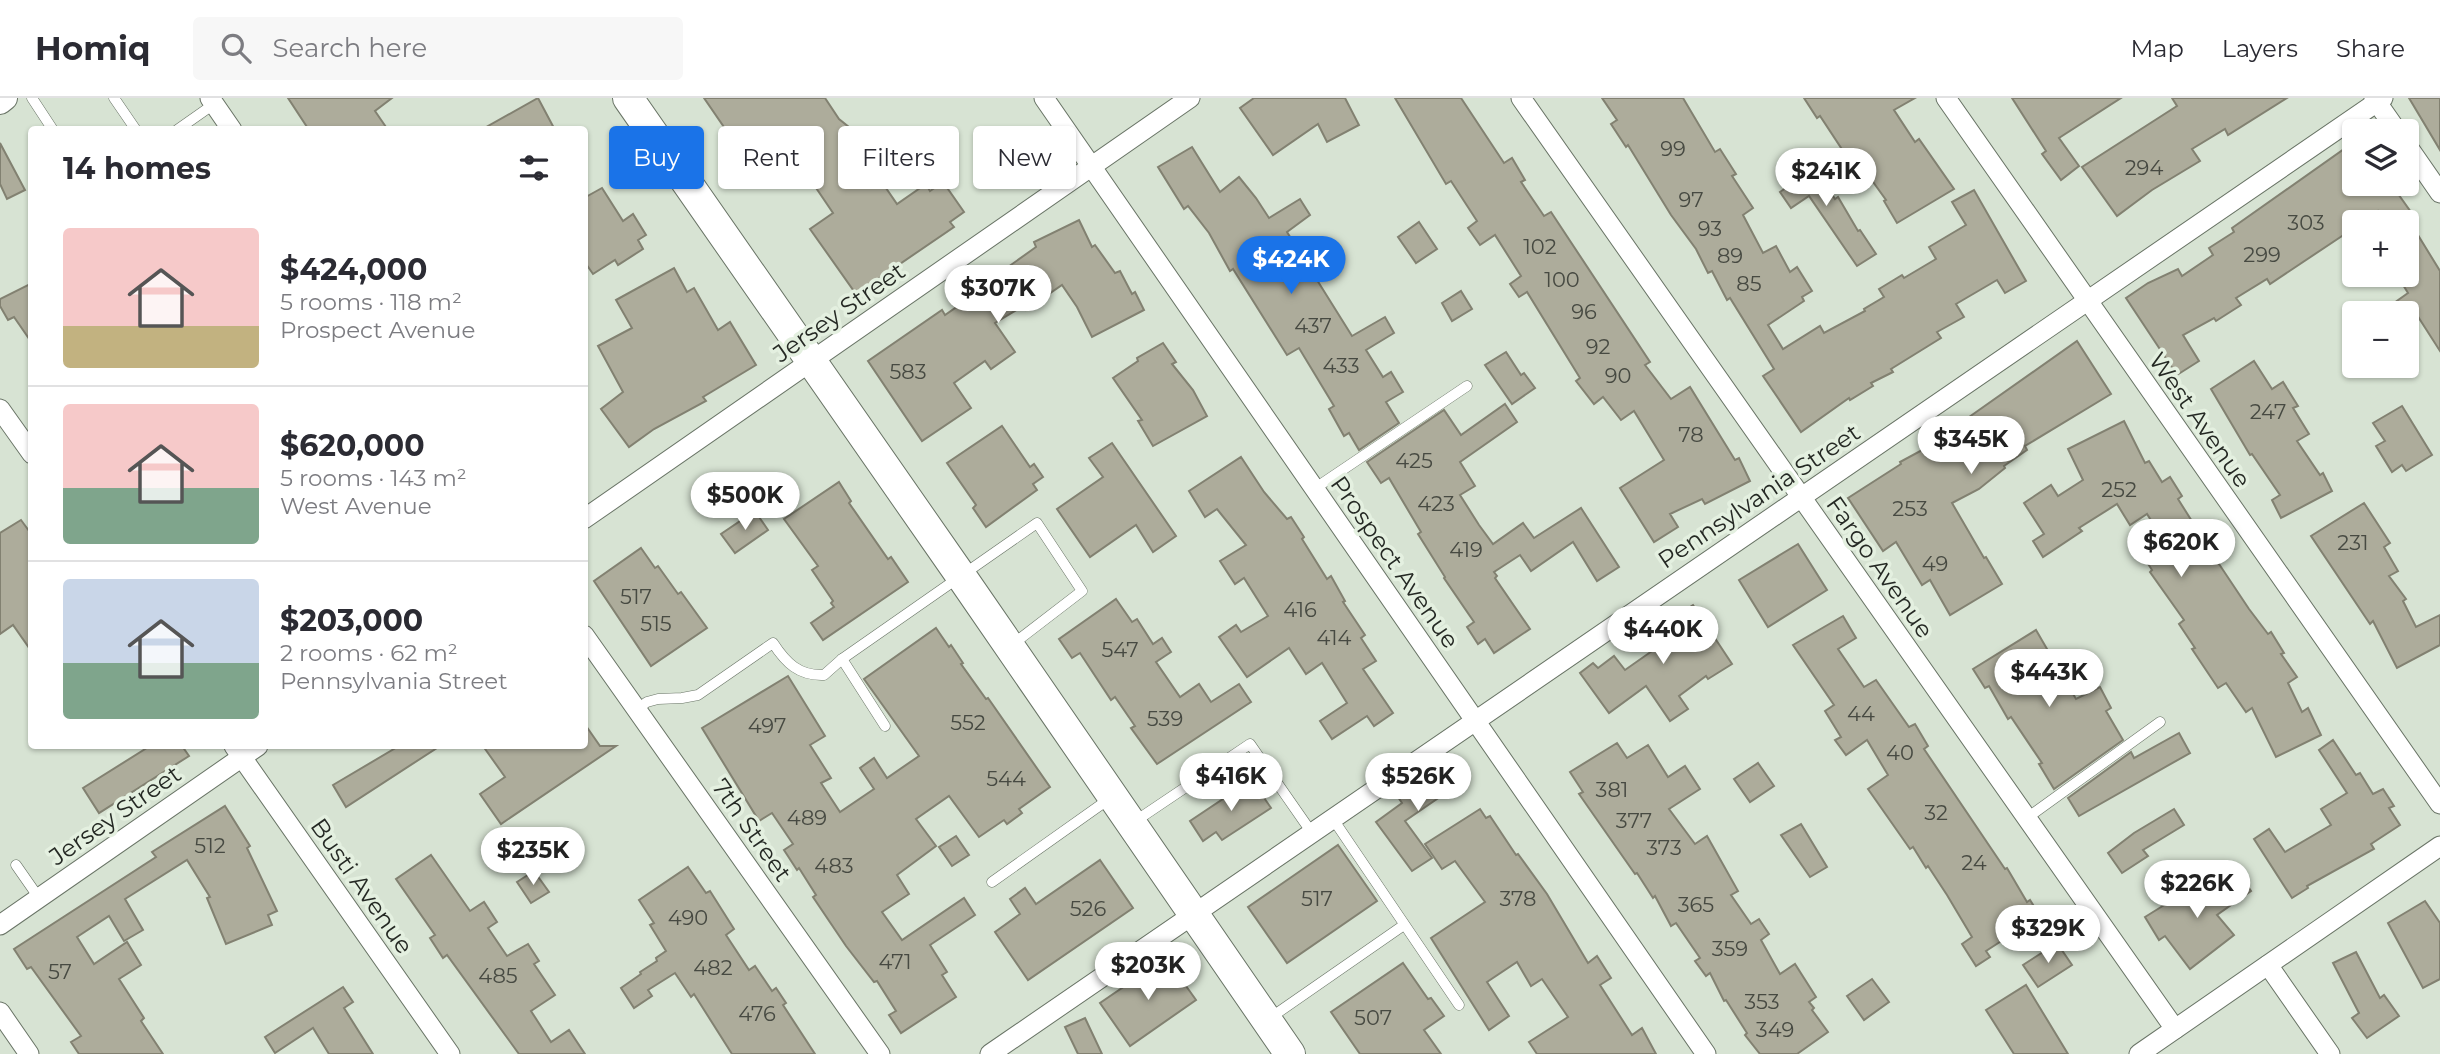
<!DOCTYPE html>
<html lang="en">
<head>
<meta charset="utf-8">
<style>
  :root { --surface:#fff; --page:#f7f7f7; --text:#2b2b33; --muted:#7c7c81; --line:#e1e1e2; --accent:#1a73e8 }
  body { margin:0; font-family:Montserrat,sans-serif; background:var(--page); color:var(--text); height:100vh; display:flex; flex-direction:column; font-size:26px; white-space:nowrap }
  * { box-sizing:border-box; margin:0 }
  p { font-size:23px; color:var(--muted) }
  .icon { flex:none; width:38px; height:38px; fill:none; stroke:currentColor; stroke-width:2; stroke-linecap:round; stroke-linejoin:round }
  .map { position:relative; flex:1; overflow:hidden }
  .side { position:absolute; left:28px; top:28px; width:560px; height:623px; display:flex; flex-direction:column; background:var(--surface); border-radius:7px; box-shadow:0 2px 5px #0004 }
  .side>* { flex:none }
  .hud { position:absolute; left:609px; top:28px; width:665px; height:63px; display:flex; gap:14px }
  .controls { position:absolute; left:2342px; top:21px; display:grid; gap:14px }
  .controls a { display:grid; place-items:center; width:77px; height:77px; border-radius:7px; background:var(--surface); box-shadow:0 2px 5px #0004; font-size:35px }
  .price { position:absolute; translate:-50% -60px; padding:0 16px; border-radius:24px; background:#fff; color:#222; font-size:23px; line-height:46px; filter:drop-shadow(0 2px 4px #0008) }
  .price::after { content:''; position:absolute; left:50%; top:42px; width:21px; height:16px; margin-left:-10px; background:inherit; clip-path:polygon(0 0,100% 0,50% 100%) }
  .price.current { background:var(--accent); color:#fff }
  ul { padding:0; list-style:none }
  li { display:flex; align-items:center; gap:21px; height:175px; padding:0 35px }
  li+li { border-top:2px solid var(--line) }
  li span { display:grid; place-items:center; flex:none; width:196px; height:140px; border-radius:7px; color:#555 }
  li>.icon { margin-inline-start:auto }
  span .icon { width:84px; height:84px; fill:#fffc; stroke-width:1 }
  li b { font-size:30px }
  h2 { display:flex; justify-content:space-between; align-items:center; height:84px; padding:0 35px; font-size:30px }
  .tag { padding:0 24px; border-radius:7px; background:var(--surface); box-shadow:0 2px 5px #0004; font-size:24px; line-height:63px }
  .tag.current { background:var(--accent); color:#fff }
  header { display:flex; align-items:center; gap:42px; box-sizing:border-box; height:98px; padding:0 35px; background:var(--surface); border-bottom:2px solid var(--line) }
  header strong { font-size:33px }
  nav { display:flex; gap:38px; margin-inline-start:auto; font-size:24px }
  .search { width:490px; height:63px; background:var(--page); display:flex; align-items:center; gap:18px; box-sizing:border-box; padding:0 24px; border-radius:7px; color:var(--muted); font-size:26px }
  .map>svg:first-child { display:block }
  .building { fill:#adac9b; stroke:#828171; stroke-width:2 }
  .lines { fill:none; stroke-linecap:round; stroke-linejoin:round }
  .service-casing { stroke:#697466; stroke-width:11 }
  .minor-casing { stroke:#697466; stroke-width:21 }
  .tertiary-casing { stroke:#697466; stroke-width:26 }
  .primary-casing { stroke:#697466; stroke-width:32 }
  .service { stroke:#fff; stroke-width:10 }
  .minor { stroke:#fff; stroke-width:19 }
  .tertiary { stroke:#fff; stroke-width:24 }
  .primary { stroke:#fff; stroke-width:30 }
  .labels { text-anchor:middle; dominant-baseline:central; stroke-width:7; stroke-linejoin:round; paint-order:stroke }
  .number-label { font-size:21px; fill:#474a42 }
  .street-label { font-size:24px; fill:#252924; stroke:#e4f0e0 }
</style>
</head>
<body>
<header>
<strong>Homiq</strong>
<div class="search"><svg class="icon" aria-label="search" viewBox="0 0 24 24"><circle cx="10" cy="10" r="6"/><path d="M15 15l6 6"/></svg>Search here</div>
<nav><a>Map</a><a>Layers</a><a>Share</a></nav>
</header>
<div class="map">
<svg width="2440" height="956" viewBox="0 0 2440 956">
  <rect width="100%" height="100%" fill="#d7e3d3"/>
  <g class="building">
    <polygon points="288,0 392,0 375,13 388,32 309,32"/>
    <polygon points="538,0 555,32 481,32"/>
    <polygon points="704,0 825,0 839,21 875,50 864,58 897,106 926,86 930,93 943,84 964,114 950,124 954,129 856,196 810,131 833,115 791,53 757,77"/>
    <polygon points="1254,0 1345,0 1359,27 1327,44 1318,26 1273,57 1240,10"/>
    <polygon points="1395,0 1461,0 1504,65 1512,60 1525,82 1521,84 1544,118 1551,114 1650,264 1645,267 1671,301 1690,289 1735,362 1739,360 1750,383 1705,406 1702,401 1670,416 1678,429 1654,444 1620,390 1664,362 1634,313 1621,322 1603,299 1594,306 1576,283 1580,280 1527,194 1519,199 1510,186 1521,178 1495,137 1480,147 1468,130 1477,123 1451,83 1446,86"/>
    <polygon points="1602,0 1683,0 1715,54 1720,51 1736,76 1732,78 1753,110 1743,117 1763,155 1776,148 1790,174 1797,169 1812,193 1802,199 1804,203 1768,227 1783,251 1820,228 1824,235 1865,213 1864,211 1884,199 1879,191 1902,177 1904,180 1936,161 1929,149 1966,127 1952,104 1974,92 2026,183 2005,195 1997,182 1956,206 1964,219 1937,234 1941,240 1891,271 1893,274 1871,285 1873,288 1850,302 1849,300 1801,334 1763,278 1774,271 1730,200 1727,202 1712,173 1708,175 1696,151 1671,117 1628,47 1626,49 1611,26 1617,22"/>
    <polygon points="1804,0 1915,0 1894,12 1915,44 1919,41 1954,91 1897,125 1884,103 1886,102 1863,70 1857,74 1820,18 1817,20"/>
    <polygon points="2012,0 2121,0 2059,40 2079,68 2061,82 2042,56 2046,53"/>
    <polygon points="2172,0 2287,0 2228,37 2225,31 2192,51 2200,63 2152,92 2117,118 2082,69 2177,8"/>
    <polygon points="2409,0 2440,0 2440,52"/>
    <polygon points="2354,44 2354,86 2391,86 2413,117 2411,118 2415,124 2410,124 2440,173 2440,253 2415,214 2406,220 2406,215 2401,215 2394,205 2408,195 2397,177 2406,177 2406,124 2386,124 2378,113 2362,124 2354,124 2354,130 2270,186 2267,181 2236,200 2241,207 2216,223 2214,220 2183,237 2199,263 2177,277 2126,200 2148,185 2178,171 2182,178 2213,157 2209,150 2234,134 2232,130"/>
    <polygon points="0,45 25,92 7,101 0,86"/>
    <polygon points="1192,49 1220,94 1239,79 1256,100 1269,120 1300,101 1310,117 1287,134 1352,238 1385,219 1394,235 1366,252 1383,279 1391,274 1403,294 1386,304 1399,325 1359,352 1349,335 1344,338 1329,311 1334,308 1299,250 1287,257 1233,171 1230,173 1209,135 1188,108 1184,111 1158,69"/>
    <polygon points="1804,54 1817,77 1819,76 1835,101 1838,99 1858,133 1860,132 1876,156 1857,168 1809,98 1791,110 1780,94 1796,83 1786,64"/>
    <polygon points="602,90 623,123 633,116 646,137 638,142 643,151 618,167 615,162 593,176 584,163 584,100"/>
    <polygon points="1079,122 1092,149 1095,147 1115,175 1120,173 1132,196 1135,194 1144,212 1092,239 1077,209 1062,187 1026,212 1023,208 995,225 1015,254 991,271 985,263 954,285 971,310 922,343 868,263 942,212 945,217 975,196 973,194 1036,149 1034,144"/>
    <polygon points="1419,124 1437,151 1416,165 1398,139"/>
    <polygon points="674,170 687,194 694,190 718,232 730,224 756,267 703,299 706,303 654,331 629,349 601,311 623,294 598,248 632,230 616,202"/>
    <polygon points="32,185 32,245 14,219 8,222 0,208 0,201"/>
    <polygon points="1461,193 1472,211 1452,223 1442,205"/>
    <polygon points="2077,243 2111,296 2025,348 2027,352 2004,368 2005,370 1979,391 1952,405 1984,460 1986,459 2002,486 1950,517 1930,482 1922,487 1896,444 1883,453 1848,400 1901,366 1900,364 1926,350 1925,347 1945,336"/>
    <polygon points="1163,245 1176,264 1172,266 1193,292 1207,318 1153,348 1138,323 1142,322 1113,280 1138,263 1137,260"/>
    <polygon points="1506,254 1521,277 1524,275 1535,290 1512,306 1485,267"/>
    <polygon points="2254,263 2272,291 2283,284 2298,308 2293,310 2309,336 2297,343 2320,377 2323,375 2332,393 2281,420 2272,402 2280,397 2252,356 2250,357 2211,291"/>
    <polygon points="1505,306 1517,324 1460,364 1475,388 1460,397 1479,427 1493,446 1523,425 1534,440 1581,410 1619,469 1597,483 1573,444 1531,473 1520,457 1494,474 1497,478 1495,480 1530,531 1494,555 1485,541 1478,546 1467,529 1474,524 1444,480 1445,479 1418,436 1421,434 1389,380 1381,385 1367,364 1444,312 1461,337"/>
    <polygon points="2402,308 2432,357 2406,373 2402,367 2392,374 2376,348 2385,343 2373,325"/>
    <polygon points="2124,323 2145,365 2149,363 2162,384 2170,379 2182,398 2178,401 2217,463 2249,511 2268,536 2271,534 2284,555 2281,556 2297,579 2288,585 2302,614 2308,610 2321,637 2276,659 2252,610 2246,614 2226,585 2218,590 2192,551 2195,550 2179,526 2184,522 2150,474 2152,472 2142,456 2164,443 2147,416 2130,427 2117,406 2079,430 2082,433 2043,459 2033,443 2044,436 2024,405 2051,387 2058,398 2083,382 2068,351"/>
    <polygon points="1002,328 1030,369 1034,366 1043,379 1033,386 1037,392 986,429 973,410 976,407 947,365"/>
    <polygon points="1112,345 1176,438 1153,454 1136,427 1090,459 1057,411 1103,379 1089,360"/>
    <polygon points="1241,359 1264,394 1287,421 1291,419 1304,439 1302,441 1327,481 1331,478 1345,503 1343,504 1365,537 1361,540 1376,563 1363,571 1393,615 1374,628 1367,618 1332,641 1320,623 1347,605 1322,565 1306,576 1289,550 1247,579 1219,539 1236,527 1241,534 1268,518 1244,480 1235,486 1220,463 1246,447 1217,411 1205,419 1189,393"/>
    <polygon points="839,384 851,403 849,405 888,461 891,459 908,484 823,542 811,525 834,509 831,505 833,503 812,472 818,468 784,421"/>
    <polygon points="2364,405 2390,445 2384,449 2398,473 2389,478 2406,501 2403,503 2416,529 2440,517 2440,547 2397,570 2373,523 2370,526 2311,438"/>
    <polygon points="755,413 768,432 735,455 721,436"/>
    <polygon points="21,422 32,437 32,554 13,527 0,536 0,435"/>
    <polygon points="1798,446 1827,492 1768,529 1739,482"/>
    <polygon points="641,450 655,470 658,468 678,496 681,494 707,530 651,568 594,483"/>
    <polygon points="1116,501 1132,524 1137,521 1153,546 1162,540 1171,554 1156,564 1180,599 1199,586 1211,604 1239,586 1251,604 1157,666 1131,630 1135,628 1115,599 1111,602 1080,555 1072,560 1059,541"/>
    <polygon points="1693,507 1732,566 1708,581 1706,578 1679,598 1688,611 1670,623 1646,588 1609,615 1580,575 1593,565 1598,570 1614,558 1625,572 1652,553 1643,539"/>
    <polygon points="1843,518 1856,540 1838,551 1864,589 1876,582 1909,629 1915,626 1928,648 1924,651 2005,771 2007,770 2027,804 2030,802 2040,818 1986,853 1990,859 1976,868 1962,846 1972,839 1947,797 1928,768 1926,770 1913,749 1910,751 1868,691 1888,677 1867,642 1846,657 1835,642 1841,639 1825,613 1834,607 1793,547"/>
    <polygon points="936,530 949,549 951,547 963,565 961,566 986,601 988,600 1050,689 1019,711 1022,715 1007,726 1004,722 979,739 949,698 916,721 936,748 897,777 909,796 882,814 902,842 964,800 975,817 930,847 947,874 942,877 956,899 901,935 889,917 896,913 877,883 874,884 846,848 813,799 816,797 799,770 797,772 784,752 793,746 772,715 759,723 702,630 788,578 825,638 810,647 831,680 821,685 840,714 874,691 860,670 874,660 887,680 919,658 864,581"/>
    <polygon points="2036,532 2076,601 2100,589 2111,610 2106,613 2123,642 2054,691 2039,666 2042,665 2011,619 2008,621 1989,588 1985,590 1973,571"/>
    <polygon points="584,625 600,648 616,648 501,726 480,696 505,679 483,648 584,648"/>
    <polygon points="2179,635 2190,655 2079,718 2068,700 2131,654 2134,660"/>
    <polygon points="2333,642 2356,677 2360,675 2373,696 2383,691 2394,708 2389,710 2400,727 2371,746 2374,751 2307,788 2308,790 2292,800 2254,741 2269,731 2285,754 2331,727 2321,711 2347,695 2319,652"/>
    <polygon points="1617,645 1627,660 1648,647 1668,679 1685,668 1700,691 1669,711 1695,746 1707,738 1738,793 1731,797 1751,826 1759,821 1769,836 1761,842 1780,876 1795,866 1816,899 1809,904 1814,910 1812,912 1828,934 1797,956 1760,956 1745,937 1747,935 1726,902 1724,903 1710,875 1706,878 1695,863 1700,860 1676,825 1671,828 1655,798 1653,800 1637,775 1635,776 1579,696 1583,694 1570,674"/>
    <polygon points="150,648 182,648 189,658 99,715 83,690"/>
    <polygon points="399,648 440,648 346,709 333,687"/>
    <polygon points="1452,661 1466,681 1405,723 1432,760 1412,773 1376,724 1402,705 1398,699"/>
    <polygon points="1758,665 1774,688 1750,704 1734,681"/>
    <polygon points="1244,687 1248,693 1256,688 1271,710 1222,742 1216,734 1203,743 1190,723"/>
    <polygon points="225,708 250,748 247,750 277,813 268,817 272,827 226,846 207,800 210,799 187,762 125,801 143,832 124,843 109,818 77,839 94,866 127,844 141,867 119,881 144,920 141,923 163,956 79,956 71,944 81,938 31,869 27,871 14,851 156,759 152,754"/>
    <polygon points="1480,711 1486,720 1490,718 1516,757 1518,756 1547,796 1588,865 1597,858 1611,880 1600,887 1632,937 1642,930 1656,956 1537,956 1529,944 1568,919 1542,881 1531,888 1517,864 1487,884 1509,918 1489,932 1431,840 1485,804 1455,763 1442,771 1425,746"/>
    <polygon points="2174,711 2184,727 2143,752 2148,758 2122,775 2108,755 2134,735"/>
    <polygon points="1801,726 1827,769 1810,779 1781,737"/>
    <polygon points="956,738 969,757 952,768 939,749"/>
    <polygon points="1338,747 1377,803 1287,865 1248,809"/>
    <polygon points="431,757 470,813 484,804 497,824 488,830 507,858 528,846 539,863 534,866 555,897 531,913 551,944 569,932 585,956 519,956 447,857 443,860 430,840 435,837 396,781"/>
    <polygon points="1100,762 1133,810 1028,882 995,834 1020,816 1010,801 1025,790 1036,806"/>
    <polygon points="688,769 706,795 710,793 734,831 726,837 749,872 755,868 772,893 776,890 786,905 783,907 815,956 732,956 694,896 691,899 675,875 648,892 652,898 634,910 621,890 641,876 640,874 657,863 656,860 666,853 650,827 654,825 639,802"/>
    <polygon points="534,773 549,794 531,805 517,784"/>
    <polygon points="2240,777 2251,793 2217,817 2234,837 2190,871 2165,838 2159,842 2145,819 2203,783 2212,797"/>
    <polygon points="2425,803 2440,825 2440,881 2423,890 2388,825"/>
    <polygon points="2057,845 2072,867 2038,889 2023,867"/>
    <polygon points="2356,854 2380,900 2384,897 2399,918 2367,940 2352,920 2359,915 2333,865"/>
    <polygon points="1166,860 1196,902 1130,948 1100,905"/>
    <polygon points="1403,865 1428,901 1431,900 1444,918 1424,932 1441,956 1360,956 1331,914"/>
    <polygon points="1872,881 1889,904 1864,922 1847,898"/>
    <polygon points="2026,887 2068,956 2014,956 1986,912"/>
    <polygon points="343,889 353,904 344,910 373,956 329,956 313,930 275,955 265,939"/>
    <polygon points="1085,920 1102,956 1078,956 1065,929"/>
  </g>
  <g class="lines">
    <defs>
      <g id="service">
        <polyline points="32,0 53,32"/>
        <polyline points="114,0 136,32"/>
        <polyline points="177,32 214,6"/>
        <polyline points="1314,391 1467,288"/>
        <polyline points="842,561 885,628"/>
        <path d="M637,611L647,604L658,601L682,600L698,597L773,545C786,565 799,578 824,577L842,561L1037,425L1082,493L1013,546"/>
        <polyline points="2027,720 2160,624"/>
        <polyline points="1333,721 1459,907"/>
        <polyline points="1134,724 1250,646 1312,735"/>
        <polyline points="16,767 39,800"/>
        <polyline points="992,784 1109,701"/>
        <polyline points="1270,920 1404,827"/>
      </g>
      <g id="minor">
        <polyline points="210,0 232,32"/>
        <polyline points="1044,0 1706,956"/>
        <polyline points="1521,0 2175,931"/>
        <polyline points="1946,0 2440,706"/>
        <polyline points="2374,0 2397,33"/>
        <polyline points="2406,46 2440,95"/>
        <polyline points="0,311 32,356"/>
        <polyline points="584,421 1190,0"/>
        <polyline points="584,537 880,956"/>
        <polyline points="234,648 450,956"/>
        <polyline points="0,827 258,648"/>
        <polyline points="2268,867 2330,956"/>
        <polyline points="0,914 29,956"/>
        <polyline points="990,956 2383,0"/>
        <polyline points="2139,956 2440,748"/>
      </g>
      <polyline id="tertiary" points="0,4 5,0"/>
      <polyline id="primary" points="628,0 961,478 1290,956"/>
    </defs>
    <use href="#service" class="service-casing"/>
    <use href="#minor" class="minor-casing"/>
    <use href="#tertiary" class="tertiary-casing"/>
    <use href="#primary" class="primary-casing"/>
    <use href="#service" class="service"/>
    <use href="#minor" class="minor"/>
    <use href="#tertiary" class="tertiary"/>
    <use href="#primary" class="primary"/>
  </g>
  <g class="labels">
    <g class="number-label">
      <text x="1673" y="50">99</text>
      <text x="2144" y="69">294</text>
      <text x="1691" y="101">97</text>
      <text x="2306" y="124">303</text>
      <text x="1710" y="130">93</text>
      <text x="1540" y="148">102</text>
      <text x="2262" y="156">299</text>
      <text x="1730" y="157">89</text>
      <text x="1562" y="181">100</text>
      <text x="1749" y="185">85</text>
      <text x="1584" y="213">96</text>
      <text x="1313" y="227">437</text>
      <text x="1598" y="248">92</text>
      <text x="1341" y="267">433</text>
      <text x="908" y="273">583</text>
      <text x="1618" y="277">90</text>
      <text x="2268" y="313">247</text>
      <text x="1691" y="336">78</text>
      <text x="1414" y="362">425</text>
      <text x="2119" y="391">252</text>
      <text x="1436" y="405">423</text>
      <text x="1910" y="410">253</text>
      <text x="2353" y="444">231</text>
      <text x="1466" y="451">419</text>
      <text x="1935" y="465">49</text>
      <text x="636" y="498">517</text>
      <text x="1300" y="511">416</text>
      <text x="656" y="525">515</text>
      <text x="1334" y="539">414</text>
      <text x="1120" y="551">547</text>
      <text x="1861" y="615">44</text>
      <text x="1165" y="620">539</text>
      <text x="968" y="624">552</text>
      <text x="767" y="627">497</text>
      <text x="1900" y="654">40</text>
      <text x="1006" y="680">544</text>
      <text x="1612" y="691">381</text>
      <text x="1936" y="714">32</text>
      <text x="807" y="719">489</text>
      <text x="1634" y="722">377</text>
      <text x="210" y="747">512</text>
      <text x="1664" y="749">373</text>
      <text x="1974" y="764">24</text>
      <text x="834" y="767">483</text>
      <text x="1317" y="800">517</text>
      <text x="1518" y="800">378</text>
      <text x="1696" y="806">365</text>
      <text x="1088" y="810">526</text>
      <text x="688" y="819">490</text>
      <text x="1730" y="850">359</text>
      <text x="895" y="863">471</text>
      <text x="713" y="869">482</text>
      <text x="60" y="873">57</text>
      <text x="498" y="877">485</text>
      <text x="1762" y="903">353</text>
      <text x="757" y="915">476</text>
      <text x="1373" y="919">507</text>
      <text x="1775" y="931">349</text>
    </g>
    <g class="street-label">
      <text transform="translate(839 214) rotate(-35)">Jersey Street</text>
      <text transform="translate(2200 322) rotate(55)">West Avenue</text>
      <text transform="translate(1759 398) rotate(-34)">Pennsylvania Street</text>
      <text transform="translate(1395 464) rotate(55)">Prospect Avenue</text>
      <text transform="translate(1880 469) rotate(55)">Fargo Avenue</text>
      <text transform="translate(115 717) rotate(-35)">Jersey Street</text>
      <text transform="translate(752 732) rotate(55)">7th Street</text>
      <text transform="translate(362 788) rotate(55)">Busti Avenue</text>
    </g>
  </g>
</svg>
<div class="controls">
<a><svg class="icon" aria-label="layers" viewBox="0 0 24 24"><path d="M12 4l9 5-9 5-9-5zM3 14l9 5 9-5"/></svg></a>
<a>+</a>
<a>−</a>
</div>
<b class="price" style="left:1826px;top:110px">$241K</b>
<b class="price current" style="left:1291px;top:198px">$424K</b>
<b class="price" style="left:998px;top:227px">$307K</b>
<b class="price" style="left:1971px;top:378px">$345K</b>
<b class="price" style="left:745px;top:434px">$500K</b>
<b class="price" style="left:2181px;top:481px">$620K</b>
<b class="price" style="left:1663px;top:568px">$440K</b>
<b class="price" style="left:2049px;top:611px">$443K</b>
<b class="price" style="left:1231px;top:715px">$416K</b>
<b class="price" style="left:1418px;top:715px">$526K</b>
<b class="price" style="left:533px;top:789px">$235K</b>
<b class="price" style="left:2197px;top:822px">$226K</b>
<b class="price" style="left:2048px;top:867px">$329K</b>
<b class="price" style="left:1148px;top:904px">$203K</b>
<div class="hud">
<a class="tag current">Buy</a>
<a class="tag">Rent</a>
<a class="tag">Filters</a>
<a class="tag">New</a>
</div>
<section class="side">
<h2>14 homes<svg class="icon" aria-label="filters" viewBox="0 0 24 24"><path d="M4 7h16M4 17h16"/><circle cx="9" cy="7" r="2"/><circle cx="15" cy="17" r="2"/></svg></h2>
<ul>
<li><span style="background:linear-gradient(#f6c9c9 70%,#c2b280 0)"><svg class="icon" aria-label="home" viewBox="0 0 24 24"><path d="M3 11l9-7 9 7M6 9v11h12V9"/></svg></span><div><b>$424,000</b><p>5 rooms · 118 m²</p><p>Prospect Avenue</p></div></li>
<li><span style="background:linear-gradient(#f6c9c9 60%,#7fa58c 0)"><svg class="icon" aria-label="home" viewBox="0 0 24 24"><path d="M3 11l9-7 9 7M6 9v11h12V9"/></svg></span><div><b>$620,000</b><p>5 rooms · 143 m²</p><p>West Avenue</p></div></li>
<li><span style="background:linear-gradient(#c9d6e8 60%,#7fa58c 0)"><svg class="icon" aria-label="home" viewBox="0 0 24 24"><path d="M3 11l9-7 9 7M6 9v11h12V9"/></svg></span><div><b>$203,000</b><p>2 rooms · 62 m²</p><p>Pennsylvania Street</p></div></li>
</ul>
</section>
</div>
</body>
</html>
